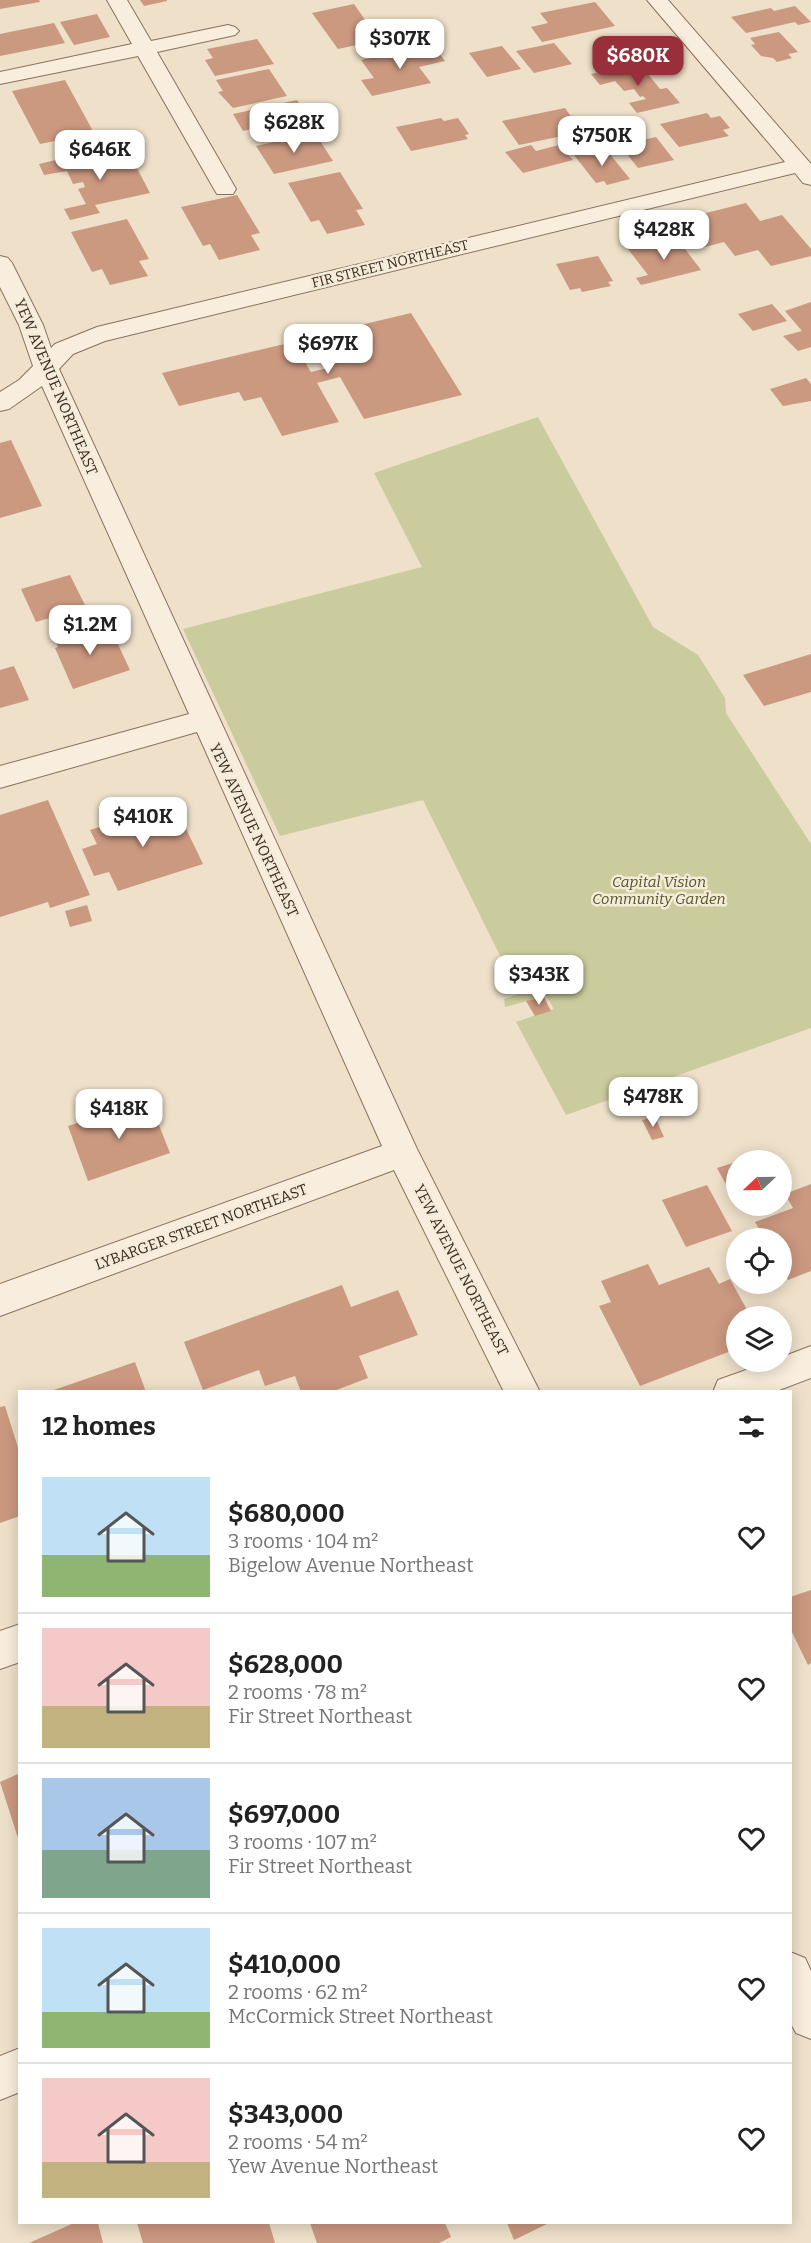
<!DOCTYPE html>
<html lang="en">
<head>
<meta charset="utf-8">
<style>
  :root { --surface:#fff; --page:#f2f2f2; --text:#222; --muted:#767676; --line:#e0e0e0; --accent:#982f3a }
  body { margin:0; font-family:Bitter,serif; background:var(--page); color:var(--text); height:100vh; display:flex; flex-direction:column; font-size:22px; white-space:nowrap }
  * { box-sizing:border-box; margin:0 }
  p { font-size:20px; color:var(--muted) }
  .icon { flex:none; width:33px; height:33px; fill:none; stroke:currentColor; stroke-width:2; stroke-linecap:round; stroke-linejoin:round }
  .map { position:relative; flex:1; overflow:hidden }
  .sheet { position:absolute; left:18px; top:1390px; width:774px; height:834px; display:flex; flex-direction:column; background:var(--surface); border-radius:0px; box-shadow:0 3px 15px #0003 }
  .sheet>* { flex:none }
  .needle { width:39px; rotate:248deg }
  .controls { position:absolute; left:726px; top:1150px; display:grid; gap:12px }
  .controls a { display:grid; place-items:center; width:66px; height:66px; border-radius:50%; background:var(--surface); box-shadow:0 3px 15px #0003; font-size:30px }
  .price { position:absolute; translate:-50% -51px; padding:0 14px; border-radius:12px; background:#fff; color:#222; font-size:20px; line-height:39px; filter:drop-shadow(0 2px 3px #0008) }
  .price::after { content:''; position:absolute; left:50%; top:36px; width:18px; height:14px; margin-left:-9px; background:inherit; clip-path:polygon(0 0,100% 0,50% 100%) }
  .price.current { background:var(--accent); color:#fff }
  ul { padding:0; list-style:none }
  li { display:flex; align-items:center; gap:18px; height:150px; padding:0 24px }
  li+li { border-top:2px solid var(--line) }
  li span { display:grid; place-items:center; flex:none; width:168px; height:120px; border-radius:0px; color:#555 }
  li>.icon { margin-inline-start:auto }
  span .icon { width:72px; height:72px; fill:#fffc; stroke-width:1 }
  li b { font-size:26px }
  h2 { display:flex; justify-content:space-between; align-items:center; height:72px; padding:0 24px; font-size:26px }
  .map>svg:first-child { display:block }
  .green { fill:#cbcc9d }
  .building { fill:#cb9880 }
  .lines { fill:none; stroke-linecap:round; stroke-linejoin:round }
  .minor-casing { stroke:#8a715e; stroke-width:2 }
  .minor { fill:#f9eedd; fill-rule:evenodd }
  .labels { text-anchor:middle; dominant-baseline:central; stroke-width:5; stroke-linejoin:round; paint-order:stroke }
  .far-street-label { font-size:14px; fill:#3b2b21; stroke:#f5ebd9 }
  .street-label { font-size:15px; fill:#3b2b21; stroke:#f5ebd9 }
  .park-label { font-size:15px; font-style:italic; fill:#505728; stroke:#f5ebd9 }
</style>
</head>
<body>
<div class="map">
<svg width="811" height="2243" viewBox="0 0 811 2243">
  <rect width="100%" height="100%" fill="#eee0c9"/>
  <polygon class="green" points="538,417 653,627 698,655 725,698 726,713 811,844 811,1028 566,1115 516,1022 554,1009 546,996 505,1007 504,999 519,994 423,800 280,836 183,629 422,567 374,473"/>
  <g class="building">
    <polygon points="0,0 39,0 40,2 0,9"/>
    <polygon points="140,0 167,0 167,1 144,6"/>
    <polygon points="595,2 615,26 542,42 531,27 548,23 540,13"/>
    <polygon points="354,4 368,24 384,21 395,37 338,49 312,13"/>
    <polygon points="795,6 811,22 798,25 795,22 746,33 731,17 771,8 774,11"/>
    <polygon points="97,14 110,37 74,45 60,22"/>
    <polygon points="54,23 65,43 0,56 0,34"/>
    <polygon points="779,32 798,52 788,54 792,58 777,62 773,58 761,56 751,45 755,44 750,38"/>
    <polygon points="257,39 274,64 215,76 205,60 213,58 207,49"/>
    <polygon points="554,43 572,64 534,73 516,51"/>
    <polygon points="433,45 445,61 419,67 431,83 372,96 361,80 374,78 361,60"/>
    <polygon points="502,46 521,69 487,77 469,53"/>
    <polygon points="639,63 660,89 667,88 680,103 637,113 629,103 646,99 643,96 640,97 634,89 624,91 615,81 600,85 591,74"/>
    <polygon points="269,69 287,96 233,108 218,92 223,91 216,80"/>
    <polygon points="65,80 94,133 40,144 12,91"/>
    <polygon points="297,100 315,126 262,138 256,128 243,131 233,114"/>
    <polygon points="565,108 582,132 519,145 502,121"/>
    <polygon points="707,113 711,118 720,116 730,128 723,130 729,136 679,147 660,124"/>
    <polygon points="441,118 444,121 458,118 469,134 465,135 468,139 411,151 396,127"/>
    <polygon points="315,133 333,161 274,174 256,146"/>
    <polygon points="656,137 674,160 638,168 620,145"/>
    <polygon points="531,145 536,151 559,145 573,160 523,173 505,152"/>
    <polygon points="605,148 630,179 607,185 604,181 596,183 574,155"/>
    <polygon points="129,153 150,193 95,205 100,213 70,220 64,209 86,204 78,189 85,187 83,182 73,184 67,171 44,175 39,164 73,156 76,164"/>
    <polygon points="340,172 363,209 356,210 365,225 327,234 319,220 311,222 288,183"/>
    <polygon points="237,195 260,233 251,235 260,250 219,260 210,244 203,246 181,207"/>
    <polygon points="746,203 760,221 782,215 811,249 811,256 771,266 758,250 735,256 724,242 701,248 678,220"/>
    <polygon points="127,219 149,259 139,261 148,276 110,285 102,269 92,272 71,232"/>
    <polygon points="676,237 701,270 641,285 636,278 648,275 628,249"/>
    <polygon points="598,256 613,281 608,282 611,286 582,292 580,288 570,290 556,264"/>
    <polygon points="811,302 811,347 798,351 783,336 802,331 785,311"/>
    <polygon points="772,304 787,321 753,331 738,314"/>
    <polygon points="411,313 462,395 364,419 340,377 317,383 339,422 282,436 261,397 244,401 239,392 179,406 162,373 293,342 311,372 328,368 310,337"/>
    <polygon points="806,378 811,384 811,401 783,406 770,389"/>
    <polygon points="11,440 42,506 0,518 0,443"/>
    <polygon points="70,575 86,607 36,622 21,589"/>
    <polygon points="109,625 130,670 73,689 55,648 58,647 54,637"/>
    <polygon points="811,654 811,692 764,706 743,675"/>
    <polygon points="14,666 29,700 0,708 0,670"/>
    <polygon points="48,800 90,895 50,908 48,902 0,917 0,815"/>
    <polygon points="174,804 203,864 118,891 109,872 94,876 82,849 97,844 90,830"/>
    <polygon points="87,905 92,921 70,927 65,911"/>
    <polygon points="544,997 551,1011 535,1016 526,1001"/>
    <polygon points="149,1100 170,1153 88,1181 68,1126"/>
    <polygon points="655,1117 664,1137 652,1140 642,1120"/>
    <polygon points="736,1162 736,1200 735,1201 717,1168"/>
    <polygon points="811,1184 811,1271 788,1280 782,1268 782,1239 765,1239 755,1222 793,1208 785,1194"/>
    <polygon points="707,1185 732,1231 686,1247 662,1200"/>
    <polygon points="648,1264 659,1285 709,1267 719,1284 730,1279 751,1317 736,1317 736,1349 640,1386 599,1306 611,1302 601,1281"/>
    <polygon points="342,1285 351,1307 398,1290 418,1335 359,1356 368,1378 331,1392 301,1392 295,1376 265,1386 259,1370 203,1390 184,1342"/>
    <polygon points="135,1362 146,1392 48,1392"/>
    <polygon points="5,1406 20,1454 20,1516 0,1523 0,1407"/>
    <polygon points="811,1590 811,1663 808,1665 790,1628 790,1597"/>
    <polygon points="20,1773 20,1841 19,1841 0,1782"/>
    <polygon points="74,2223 98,2223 103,2243 29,2243"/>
    <polygon points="137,2223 269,2223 275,2243 143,2243"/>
    <polygon points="310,2223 445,2223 451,2237 439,2243 317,2243"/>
    <polygon points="507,2223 549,2223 514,2240"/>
  </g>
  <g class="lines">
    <defs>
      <g id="minor">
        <polygon points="107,0 127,0 151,41 228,25 235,27 239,31 235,35 157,52 236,189 233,194 217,194 214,189 138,56 0,84 0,72 132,44"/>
        <polygon points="647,0 668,0 811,164 811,185 803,183 795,173 105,341 73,354 59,369 417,1149 540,1392 504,1392 394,1170 0,1316 0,1284 382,1146 197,732 0,788 0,766 189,714 42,386 9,409 0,411 0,392 19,380 33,366 19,325 0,287 0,256 8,258 12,263 43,325 51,348 55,344 97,327 785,162"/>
        <polygon points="811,1346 811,1378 774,1392 713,1392 718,1380 768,1362 782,1362 782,1357"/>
        <polygon points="20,1624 20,1662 0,1669 0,1631"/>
        <polygon points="790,1952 805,1958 811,1971 811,2039 796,2033 790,2022"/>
        <polygon points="20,2048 20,2092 0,2100 0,2056"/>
      </g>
    </defs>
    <use href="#minor" class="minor-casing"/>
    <use href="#minor" class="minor"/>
  </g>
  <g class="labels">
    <g class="far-street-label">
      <text transform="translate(390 264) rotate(-14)">FIR STREET NORTHEAST</text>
    </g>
    <g class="street-label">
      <text transform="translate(56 387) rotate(67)">YEW AVENUE NORTHEAST</text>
      <text transform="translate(254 830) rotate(65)">YEW AVENUE NORTHEAST</text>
      <text transform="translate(201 1227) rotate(-20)">LYBARGER STREET NORTHEAST</text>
      <text transform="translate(461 1270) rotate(63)">YEW AVENUE NORTHEAST</text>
    </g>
    <g class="park-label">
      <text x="659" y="882">Capital Vision<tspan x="659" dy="17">Community Garden</tspan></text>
    </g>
  </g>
</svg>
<div class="controls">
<a><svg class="needle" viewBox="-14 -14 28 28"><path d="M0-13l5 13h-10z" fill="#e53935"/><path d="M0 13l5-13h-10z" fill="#767676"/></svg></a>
<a><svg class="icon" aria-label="locate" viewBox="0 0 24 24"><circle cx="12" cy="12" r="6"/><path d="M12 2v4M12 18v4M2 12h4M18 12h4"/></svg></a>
<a><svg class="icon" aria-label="layers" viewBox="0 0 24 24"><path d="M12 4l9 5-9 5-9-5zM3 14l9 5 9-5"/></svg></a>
</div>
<b class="price" style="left:400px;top:70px">$307K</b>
<b class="price current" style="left:638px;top:87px">$680K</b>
<b class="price" style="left:294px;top:154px">$628K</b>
<b class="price" style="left:602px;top:167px">$750K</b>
<b class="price" style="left:100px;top:181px">$646K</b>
<b class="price" style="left:664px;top:261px">$428K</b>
<b class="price" style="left:328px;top:375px">$697K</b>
<b class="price" style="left:90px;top:656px">$1.2M</b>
<b class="price" style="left:143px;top:848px">$410K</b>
<b class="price" style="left:539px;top:1006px">$343K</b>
<b class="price" style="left:653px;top:1128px">$478K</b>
<b class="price" style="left:119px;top:1140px">$418K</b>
<section class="sheet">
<h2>12 homes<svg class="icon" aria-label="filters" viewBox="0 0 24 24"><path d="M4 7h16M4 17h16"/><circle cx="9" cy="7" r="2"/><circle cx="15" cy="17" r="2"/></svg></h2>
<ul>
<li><span style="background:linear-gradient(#bfe0f5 65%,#8fb573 0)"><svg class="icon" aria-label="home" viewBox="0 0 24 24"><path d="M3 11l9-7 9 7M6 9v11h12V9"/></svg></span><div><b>$680,000</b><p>3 rooms · 104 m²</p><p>Bigelow Avenue Northeast</p></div><svg class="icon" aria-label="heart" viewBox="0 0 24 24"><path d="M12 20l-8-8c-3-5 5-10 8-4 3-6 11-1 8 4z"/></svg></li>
<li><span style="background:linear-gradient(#f6c9c9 65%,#c2b280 0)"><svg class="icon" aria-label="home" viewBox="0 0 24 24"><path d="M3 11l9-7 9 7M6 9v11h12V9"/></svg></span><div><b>$628,000</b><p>2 rooms · 78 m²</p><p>Fir Street Northeast</p></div><svg class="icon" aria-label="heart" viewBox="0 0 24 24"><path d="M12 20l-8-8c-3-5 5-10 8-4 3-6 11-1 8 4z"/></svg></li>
<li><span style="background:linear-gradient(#a9c7e8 60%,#7fa58c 0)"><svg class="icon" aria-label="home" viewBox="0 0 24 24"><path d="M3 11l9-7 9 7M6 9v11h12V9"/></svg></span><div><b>$697,000</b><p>3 rooms · 107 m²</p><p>Fir Street Northeast</p></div><svg class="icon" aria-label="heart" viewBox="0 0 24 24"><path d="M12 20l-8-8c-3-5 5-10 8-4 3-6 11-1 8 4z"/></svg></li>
<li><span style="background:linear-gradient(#bfe0f5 70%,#8fb573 0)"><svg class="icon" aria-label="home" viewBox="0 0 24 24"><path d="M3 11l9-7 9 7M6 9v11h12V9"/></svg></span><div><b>$410,000</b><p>2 rooms · 62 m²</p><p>McCormick Street Northeast</p></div><svg class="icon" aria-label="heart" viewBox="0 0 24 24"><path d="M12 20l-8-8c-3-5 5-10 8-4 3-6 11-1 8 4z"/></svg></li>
<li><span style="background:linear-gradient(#f6c9c9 70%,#c2b280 0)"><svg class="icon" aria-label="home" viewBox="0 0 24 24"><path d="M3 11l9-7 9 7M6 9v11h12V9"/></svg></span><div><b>$343,000</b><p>2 rooms · 54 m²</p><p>Yew Avenue Northeast</p></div><svg class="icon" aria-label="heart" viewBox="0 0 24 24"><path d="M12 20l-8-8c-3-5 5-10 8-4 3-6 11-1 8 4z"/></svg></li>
</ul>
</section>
</div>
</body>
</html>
